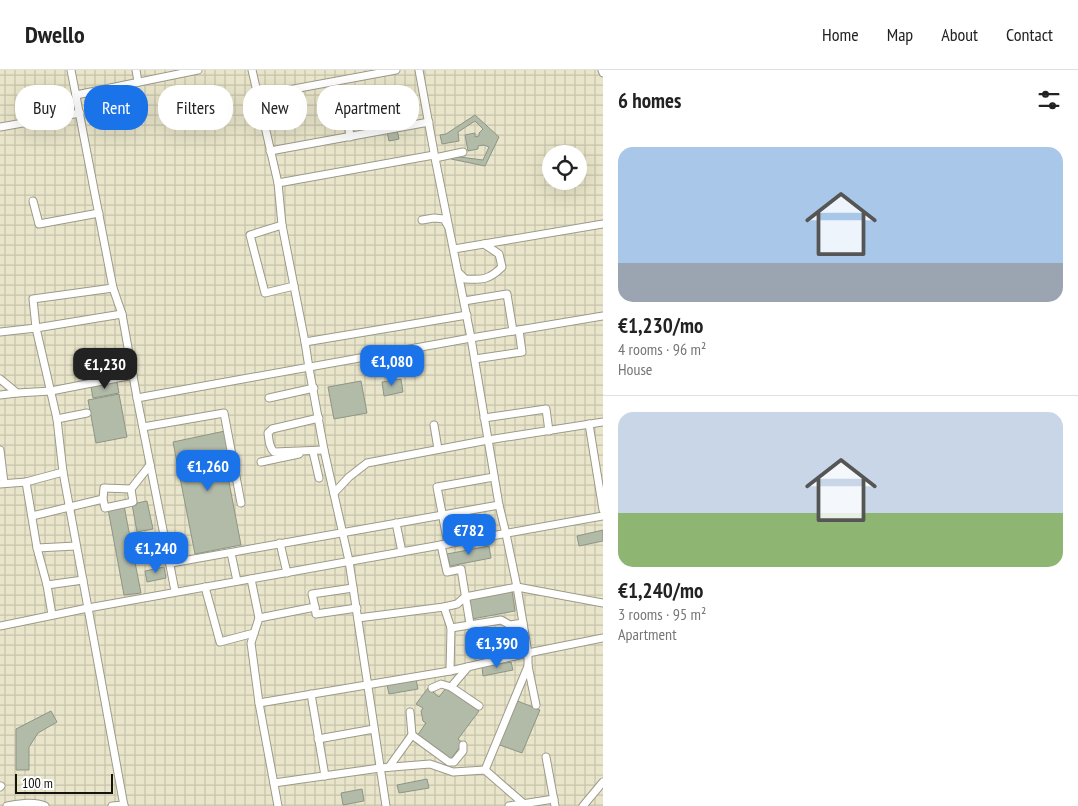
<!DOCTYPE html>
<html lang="en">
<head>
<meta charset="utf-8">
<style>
  :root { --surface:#fff; --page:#f2f2f2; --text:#222; --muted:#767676; --line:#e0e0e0; --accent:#1a73e8 }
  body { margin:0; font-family:"PT Sans Narrow",sans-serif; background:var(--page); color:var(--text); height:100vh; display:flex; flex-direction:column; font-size:19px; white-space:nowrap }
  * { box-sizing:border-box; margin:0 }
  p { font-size:16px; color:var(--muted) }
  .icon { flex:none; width:28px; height:28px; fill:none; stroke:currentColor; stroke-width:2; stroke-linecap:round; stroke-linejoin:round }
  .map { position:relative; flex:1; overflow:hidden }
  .details { display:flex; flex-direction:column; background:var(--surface); width:475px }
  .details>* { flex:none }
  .guide { position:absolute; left:15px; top:15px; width:475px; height:45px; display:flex; gap:10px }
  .fabs { position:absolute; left:542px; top:75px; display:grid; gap:10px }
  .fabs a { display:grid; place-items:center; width:45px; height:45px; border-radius:50%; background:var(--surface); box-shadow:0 5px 20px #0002; font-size:25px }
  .scale { position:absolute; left:15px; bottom:12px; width:98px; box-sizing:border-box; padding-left:5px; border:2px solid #14130d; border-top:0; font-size:14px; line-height:18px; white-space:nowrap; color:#14130d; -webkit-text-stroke:4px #fff; paint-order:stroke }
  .price { position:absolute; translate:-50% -42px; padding:0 11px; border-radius:10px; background:var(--accent); color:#fff; font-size:16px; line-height:32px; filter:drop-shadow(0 1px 2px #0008) }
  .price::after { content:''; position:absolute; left:50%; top:30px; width:15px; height:11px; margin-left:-8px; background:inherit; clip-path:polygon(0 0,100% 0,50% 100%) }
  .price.selected { background:#222; color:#fff }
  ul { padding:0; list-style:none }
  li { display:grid; align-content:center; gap:10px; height:265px; padding:0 15px }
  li+li { border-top:1px solid var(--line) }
  li span { display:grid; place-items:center; height:155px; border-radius:15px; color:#555 }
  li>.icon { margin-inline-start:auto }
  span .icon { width:90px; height:90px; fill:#fffc; stroke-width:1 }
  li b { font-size:21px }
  h2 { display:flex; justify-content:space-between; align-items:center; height:60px; padding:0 15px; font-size:21px }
  .pill { padding:0 18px; border-radius:20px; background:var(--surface); box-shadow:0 5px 20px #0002; font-size:18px; line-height:45px }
  .pill.selected { background:var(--accent); color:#fff }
  header { display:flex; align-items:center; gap:30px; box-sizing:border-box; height:70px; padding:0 25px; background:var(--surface); border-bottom:1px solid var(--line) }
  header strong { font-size:24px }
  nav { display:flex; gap:28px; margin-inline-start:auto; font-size:18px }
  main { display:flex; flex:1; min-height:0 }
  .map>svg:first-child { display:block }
  .industrial { fill:url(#industrial-grid); fill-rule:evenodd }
  .building { fill:#b2baa8; stroke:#8e9585 }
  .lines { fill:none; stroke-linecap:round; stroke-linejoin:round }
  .minor-casing { stroke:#9d9a89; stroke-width:9 }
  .minor { stroke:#fff; stroke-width:7 }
</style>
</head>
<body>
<header>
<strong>Dwello</strong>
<nav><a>Home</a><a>Map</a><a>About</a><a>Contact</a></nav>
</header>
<main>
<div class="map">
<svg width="603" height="736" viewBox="0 0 603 736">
  <defs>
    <pattern id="industrial-grid" width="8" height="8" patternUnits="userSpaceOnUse" patternTransform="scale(1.25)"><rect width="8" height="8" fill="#e9e5ca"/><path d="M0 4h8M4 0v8" fill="none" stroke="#c7c4ac"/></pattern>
  </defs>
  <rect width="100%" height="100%" fill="#efedda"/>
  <path class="industrial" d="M0,0H603V736H0ZM551,84H579V111H551Z"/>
  <g class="building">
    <polygon points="287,24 289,35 275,37 273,27"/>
    <polygon points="362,39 365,54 337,59 334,44"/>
    <polygon points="475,45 499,67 485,96 451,89 452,86 483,90 489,77 484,75 478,76 478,79 468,81 465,65 475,63 475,67 479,66 479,63 483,59 475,51 458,62 459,71 442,74 440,65 446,64"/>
    <polygon points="397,60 399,69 389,71 387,62"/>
    <polygon points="401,309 403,322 384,326 382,312"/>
    <polygon points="361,311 367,343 334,349 328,317"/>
    <polygon points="117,312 119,323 93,328 91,317"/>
    <polygon points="119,324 127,367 96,373 88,330"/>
    <polygon points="225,361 230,385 224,386 241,475 195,484 173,372"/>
    <polygon points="147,431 153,459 137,462 132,434"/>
    <polygon points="124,436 141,523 124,525 108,439"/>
    <polygon points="603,460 603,471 579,476 577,466"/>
    <polygon points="489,476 491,488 450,496 447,484"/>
    <polygon points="164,497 166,508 147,512 145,501"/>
    <polygon points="512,520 515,541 472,549 468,528"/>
    <polygon points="511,592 513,600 483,606 482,597"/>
    <polygon points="416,609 418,619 389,624 387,615"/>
    <polygon points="428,618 439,627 446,618 479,641 458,669 463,673 450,690 417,666 426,653 423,651 421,641 423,638 416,634"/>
    <polygon points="515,630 540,640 522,683 497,674"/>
    <polygon points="51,641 57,652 38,663 29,677 29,700 16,700 16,659"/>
    <polygon points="427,709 429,718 399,723 397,715"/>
    <polygon points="362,719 364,731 343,735 341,723"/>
  </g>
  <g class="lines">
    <defs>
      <g id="minor">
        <polyline points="71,0 113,218 122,244 137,328"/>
        <polyline points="136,0 138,12"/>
        <polyline points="252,0 278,113 282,155 305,272 309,298 324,380 349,491 386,736"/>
        <polyline points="419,0 435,88 471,268 499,435 506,464 517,517 528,583 528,596 536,635"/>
        <polyline points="602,0 603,3"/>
        <polyline points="76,25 198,0"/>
        <polyline points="256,26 396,0"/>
        <polyline points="0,57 80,43"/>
        <polyline points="349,59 350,67"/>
        <polyline points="270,81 429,52"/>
        <polyline points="435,88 463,82"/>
        <polyline points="278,113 434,85"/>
        <polyline points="33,131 39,154 99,143"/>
        <polyline points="422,150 434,148 444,149 448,156"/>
        <polyline points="282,155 250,165 265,223 294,216"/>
        <polyline points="454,179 603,154"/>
        <path d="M459,203L465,209C482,210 489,210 502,197L499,184L484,174"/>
        <polyline points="464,231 507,224 513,261"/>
        <polyline points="0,262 36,258 33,229 113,218"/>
        <polyline points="305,272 467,245"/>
        <polyline points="475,289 522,282 519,260"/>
        <polyline points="0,309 17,323 51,321 133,305"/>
        <polyline points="0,325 17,323"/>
        <polyline points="269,328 314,318"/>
        <path d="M319,348L272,359L268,363C269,370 269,377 274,382L324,380"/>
        <polyline points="484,348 546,339 549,361"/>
        <polyline points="57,349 87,343"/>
        <polyline points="589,354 603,440"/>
        <polyline points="434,355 438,379"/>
        <polyline points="143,357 224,343 241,433"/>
        <polyline points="0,380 4,413"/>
        <polyline points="313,382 319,408"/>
        <polyline points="261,392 299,384"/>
        <polyline points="26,412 37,478 47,515 52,545"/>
        <polyline points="0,414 26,412 63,402"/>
        <polyline points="334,423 349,407 367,393 488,370 603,352"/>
        <polyline points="103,429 104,418 131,419"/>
        <polyline points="32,446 103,429 105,438 133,432 131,419 150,395"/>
        <polyline points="396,453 402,482"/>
        <polyline points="280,473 287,503"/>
        <polyline points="448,474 437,417 494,407"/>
        <polyline points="441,475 447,502 461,499 470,554"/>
        <polyline points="37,478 76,476"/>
        <polyline points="231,483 237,511"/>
        <polyline points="171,493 499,435"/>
        <polyline points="251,509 259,548"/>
        <polyline points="47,515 83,510"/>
        <polyline points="205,517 220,572 254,563"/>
        <polyline points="175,521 137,328 471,268 603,246"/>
        <polyline points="315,537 312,524 353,518"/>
        <polyline points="358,548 444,537"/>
        <polyline points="0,556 88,538 63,402 57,349 36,258 122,244"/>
        <polyline points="451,558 501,550 510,555 523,553"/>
        <polyline points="450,601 451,558 444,537 457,534 465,527 517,517 603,533"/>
        <polyline points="451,617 479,636"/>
        <polyline points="432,618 441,614 451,617 468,597"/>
        <polyline points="311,624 325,706"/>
        <polyline points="259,633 450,601 528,583 603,568"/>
        <polyline points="410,642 412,665"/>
        <polyline points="318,669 374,659"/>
        <polyline points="546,687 555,736"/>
        <polyline points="389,697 412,665 449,692 454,692 463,681 463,675"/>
        <polyline points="485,700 528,596"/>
        <polyline points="274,713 380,698 430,694 453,702 485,700 524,734"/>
        <polyline points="0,717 1,716"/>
        <path d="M7,736C19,734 33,731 45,736"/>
        <polyline points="112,736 124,735"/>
        <polyline points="124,736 88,538 603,446"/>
        <polyline points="278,736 259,633 251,573 259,548 315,537 316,544 357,538"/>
        <polyline points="509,736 554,729"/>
        <polyline points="583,736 603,712"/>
      </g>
    </defs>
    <use href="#minor" class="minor-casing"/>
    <use href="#minor" class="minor"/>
  </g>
</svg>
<div class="fabs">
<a><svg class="icon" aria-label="locate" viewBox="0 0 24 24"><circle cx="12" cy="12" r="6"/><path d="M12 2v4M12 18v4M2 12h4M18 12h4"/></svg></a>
</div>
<div class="scale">100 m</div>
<b class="price" style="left:392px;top:317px">€1,080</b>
<b class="price selected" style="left:105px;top:320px">€1,230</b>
<b class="price" style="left:208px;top:422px">€1,260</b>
<b class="price" style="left:469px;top:486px">€782</b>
<b class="price" style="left:156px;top:504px">€1,240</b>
<b class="price" style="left:497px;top:599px">€1,390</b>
<div class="guide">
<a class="pill">Buy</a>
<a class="pill selected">Rent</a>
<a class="pill">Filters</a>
<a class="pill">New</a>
<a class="pill">Apartment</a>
</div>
</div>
<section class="details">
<h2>6 homes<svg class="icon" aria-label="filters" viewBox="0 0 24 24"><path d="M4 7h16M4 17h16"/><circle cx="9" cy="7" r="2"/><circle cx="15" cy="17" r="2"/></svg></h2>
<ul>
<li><span style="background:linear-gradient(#a9c7e8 75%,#9aa5b1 0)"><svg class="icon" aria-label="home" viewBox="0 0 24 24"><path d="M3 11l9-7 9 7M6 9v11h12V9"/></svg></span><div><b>€1,230/mo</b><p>4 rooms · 96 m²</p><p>House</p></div></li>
<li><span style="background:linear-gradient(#c9d6e8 65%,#8fb573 0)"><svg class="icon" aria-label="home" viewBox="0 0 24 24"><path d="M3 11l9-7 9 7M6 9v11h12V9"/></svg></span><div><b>€1,240/mo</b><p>3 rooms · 95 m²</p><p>Apartment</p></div></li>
</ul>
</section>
</main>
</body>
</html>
